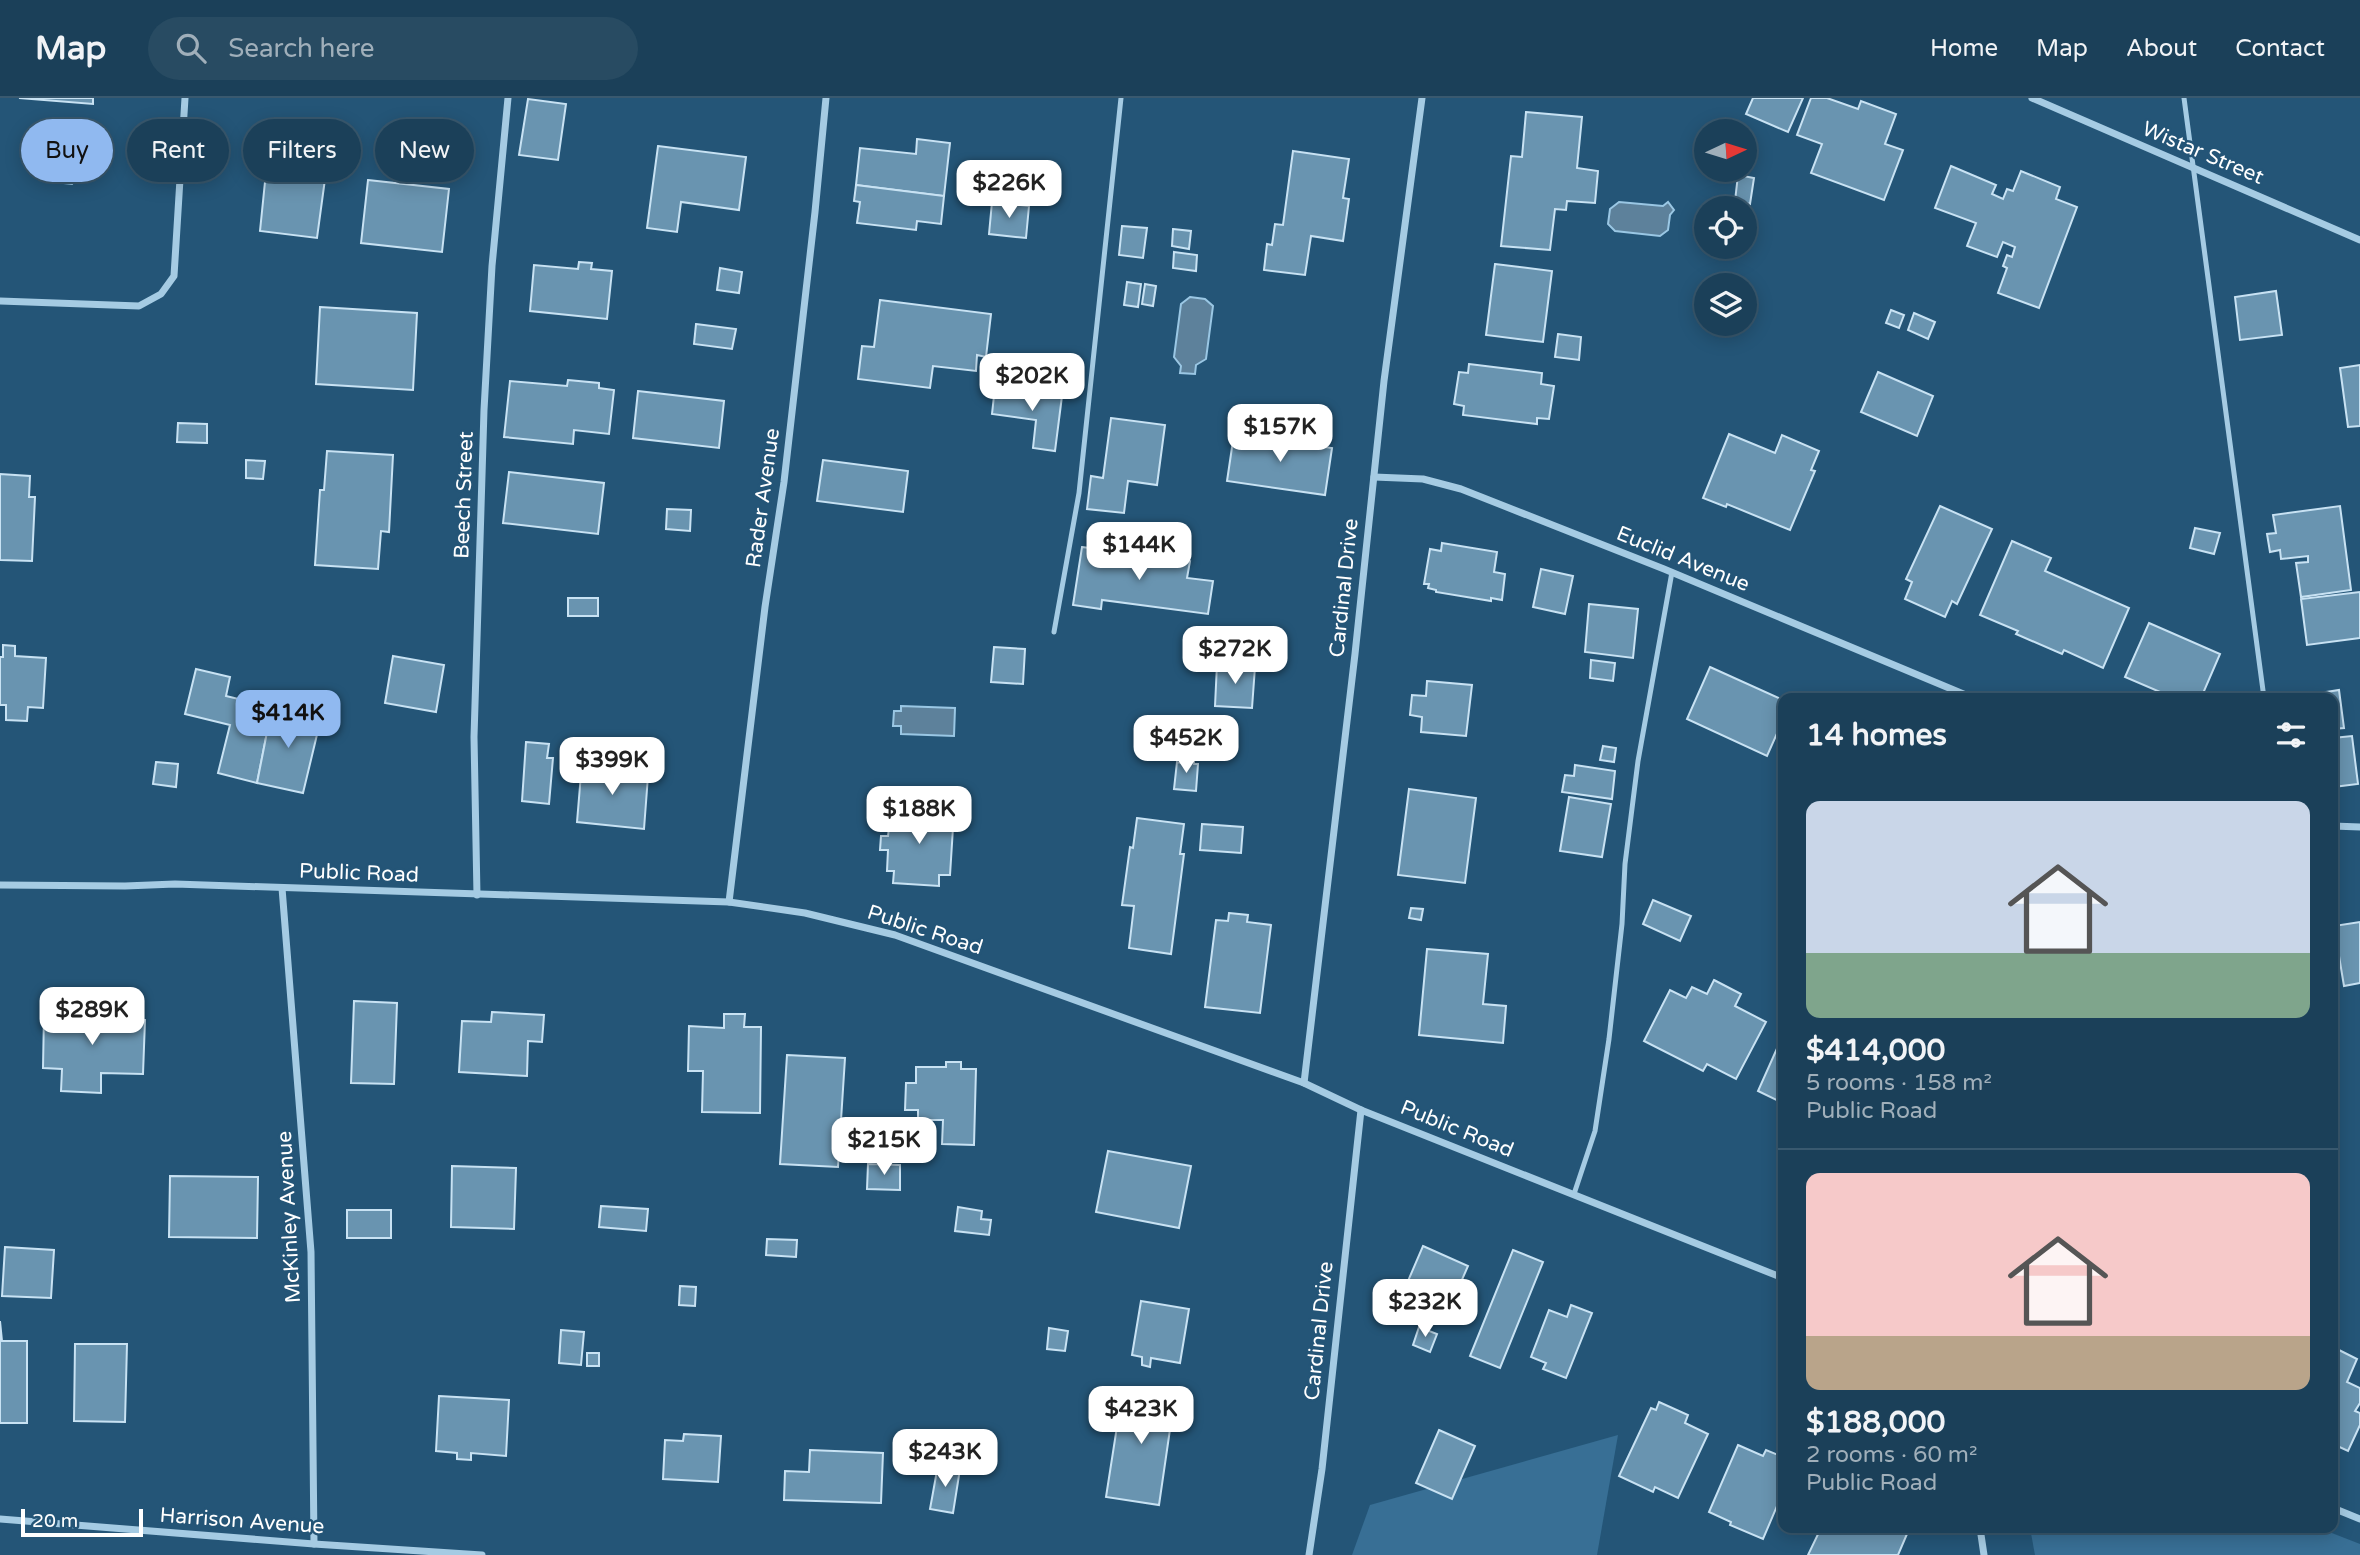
<!DOCTYPE html>
<html lang="en">
<head>
<meta charset="utf-8">
<style>
  :root { --surface:#1b4059; --page:#284b62; --text:#f1f3f6; --muted:#a0afba; --line:#39596f; --accent:#90b9f0 }
  body { margin:0; font-family:"Varela Round",sans-serif; background:var(--page); color:var(--text); height:100vh; display:flex; flex-direction:column; font-size:26px; white-space:nowrap }
  * { box-sizing:border-box; margin:0 }
  p { font-size:23px; color:var(--muted) }
  .icon { flex:none; width:38px; height:38px; fill:none; stroke:currentColor; stroke-width:2; stroke-linecap:round; stroke-linejoin:round }
  .map { position:relative; flex:1; overflow:hidden }
  .sheet { position:absolute; left:1778px; top:595px; width:560px; height:840px; display:flex; flex-direction:column; background:var(--surface); border-radius:14px; box-shadow:0 4px 18px #0003,0 0 0 2px var(--line) }
  .sheet>* { flex:none }
  .hud { position:absolute; left:21px; top:21px; width:665px; height:63px; display:flex; gap:14px }
  .needle { width:46px; rotate:86deg }
  .buttons { position:absolute; left:1694px; top:21px; display:grid; gap:14px }
  .buttons a { display:grid; place-items:center; width:63px; height:63px; border-radius:50%; background:var(--surface); box-shadow:0 4px 18px #0003,0 0 0 2px var(--line); font-size:35px }
  .scale { position:absolute; left:21px; bottom:18px; width:122px; box-sizing:border-box; padding-left:7px; border:4px solid #fff; border-top:0; font-size:19px; line-height:24px; white-space:nowrap; color:#fff; -webkit-text-stroke:5px #245577; paint-order:stroke }
  .price { position:absolute; translate:-50% -60px; padding:0 16px; border-radius:14px; background:#fff; color:#222; font-size:23px; line-height:46px; filter:drop-shadow(0 2px 4px #0008) }
  .price::after { content:''; position:absolute; left:50%; top:42px; width:21px; height:16px; margin-left:-10px; background:inherit; clip-path:polygon(0 0,100% 0,50% 100%) }
  .price.current { background:var(--accent); color:#111 }
  ul { padding:0; list-style:none }
  li { display:grid; align-content:center; gap:14px; height:371px; padding:0 28px }
  li+li { border-top:2px solid var(--line) }
  li span { display:grid; place-items:center; height:217px; border-radius:14px; color:#555 }
  li>.icon { margin-inline-start:auto }
  span .icon { width:126px; height:126px; fill:#fffc; stroke-width:1 }
  li b { font-size:30px }
  h2 { display:flex; justify-content:space-between; align-items:center; height:84px; padding:0 28px; font-size:30px }
  .chip { padding:0 24px; border-radius:32px; background:var(--surface); box-shadow:0 4px 18px #0003,0 0 0 2px var(--line); font-size:24px; line-height:63px }
  .chip.current { background:var(--accent); color:#111 }
  header { display:flex; align-items:center; gap:42px; box-sizing:border-box; height:98px; padding:0 35px; background:var(--surface); border-bottom:2px solid var(--line) }
  header strong { font-size:33px }
  nav { display:flex; gap:38px; margin-inline-start:auto; font-size:24px }
  .search { width:490px; height:63px; background:var(--page); display:flex; align-items:center; gap:18px; box-sizing:border-box; padding:0 24px; border-radius:38px; color:var(--muted); font-size:26px }
  .map>svg:first-child { display:block }
  .green { fill:#386f95 }
  .water { fill:#5d819b; stroke:#9ac7e4; stroke-width:2 }
  .building { fill:#6994b0; stroke:#c8e2f3; stroke-width:2 }
  .lines { fill:none; stroke-linecap:round; stroke-linejoin:round }
  .service { stroke:#a5cbe3; stroke-width:5 }
  .minor { stroke:#a5cbe3; stroke-width:7 }
  .labels { text-anchor:middle; dominant-baseline:central; stroke-width:5; stroke-linejoin:round; paint-order:stroke }
  .street-label { font-size:21px; fill:#fff; stroke:#245577 }
</style>
</head>
<body>
<header>
<strong>Map</strong>
<div class="search"><svg class="icon" aria-label="search" viewBox="0 0 24 24"><circle cx="10" cy="10" r="6"/><path d="M15 15l6 6"/></svg>Search here</div>
<nav><a>Home</a><a>Map</a><a>About</a><a>Contact</a></nav>
</header>
<div class="map">
<svg width="2360" height="1457" viewBox="0 0 2360 1457">
  <rect width="100%" height="100%" fill="#245577"/>
  <g class="green">
    <polygon points="1618,1337 1597,1457 1352,1457 1370,1407"/>
    <polygon points="2030,1430 2319,1430 2360,1446 2360,1457 2035,1457"/>
  </g>
  <g class="water">
    <polygon points="55,22 60,27 75,29 81,39 77,80 72,86 55,84 48,76 51,35 47,29"/>
    <polygon points="1619,104 1663,108 1668,104 1674,112 1670,117 1668,132 1660,138 1615,133 1608,126 1610,111"/>
    <polygon points="1190,199 1205,201 1213,208 1206,261 1196,267 1195,276 1180,275 1181,268 1174,259 1181,206"/>
    <polygon points="901,608 955,610 954,638 901,636 901,628 893,628 894,613 901,613"/>
  </g>
  <g class="building">
    <polygon points="19,0 93,0 93,6"/>
    <polygon points="1753,0 1803,0 1788,34 1746,16"/>
    <polygon points="1811,0 1827,0 1858,11 1861,3 1896,16 1885,46 1903,52 1884,102 1811,75 1822,46 1797,37"/>
    <polygon points="528,1 566,6 558,62 519,57"/>
    <polygon points="1526,14 1582,19 1577,70 1598,73 1595,105 1567,103 1566,112 1555,111 1550,152 1501,148 1511,58 1522,59"/>
    <polygon points="917,41 950,45 944,98 856,87 860,50 916,56"/>
    <polygon points="658,48 746,59 739,112 681,104 677,134 647,130"/>
    <polygon points="1293,53 1349,61 1343,100 1349,101 1343,143 1311,138 1305,177 1264,172 1267,146 1272,147 1275,126 1283,127"/>
    <polygon points="1951,68 1996,87 1992,96 2003,101 2007,91 2013,93 2021,73 2060,89 2056,101 2077,109 2039,210 1998,195 2007,170 2003,168 2007,157 2012,159 2015,149 2003,144 1997,159 1967,148 1976,125 1935,110"/>
    <polygon points="266,74 325,81 317,140 260,133"/>
    <polygon points="1738,77 1754,80 1750,106 1735,103"/>
    <polygon points="368,82 449,91 442,154 361,145"/>
    <polygon points="856,87 944,98 941,126 917,123 916,132 857,125 860,104 854,103"/>
    <polygon points="992,104 1029,108 1026,140 989,136"/>
    <polygon points="1122,128 1147,130 1143,160 1119,157"/>
    <polygon points="1173,131 1191,133 1189,151 1172,148"/>
    <polygon points="1174,154 1197,157 1196,173 1173,170"/>
    <polygon points="579,164 592,165 591,171 612,173 607,221 530,213 534,167 578,171"/>
    <polygon points="1495,166 1552,173 1543,244 1486,237"/>
    <polygon points="720,170 742,174 739,195 717,192"/>
    <polygon points="1127,184 1141,186 1138,209 1124,207"/>
    <polygon points="1145,186 1156,188 1153,208 1142,206"/>
    <polygon points="2276,193 2282,237 2240,242 2235,199"/>
    <polygon points="880,202 991,216 986,259 977,257 976,273 933,268 930,290 858,281 862,248 874,249"/>
    <polygon points="320,209 417,215 413,292 316,286"/>
    <polygon points="1891,212 1904,217 1899,230 1886,225"/>
    <polygon points="1914,215 1935,224 1928,241 1908,232"/>
    <polygon points="696,226 736,231 732,251 694,246"/>
    <polygon points="1558,236 1581,239 1579,262 1555,259"/>
    <polygon points="1469,266 1542,275 1541,286 1554,288 1549,321 1537,320 1537,326 1463,317 1464,308 1454,306 1459,274 1468,275"/>
    <polygon points="2360,267 2360,328 2348,329 2340,270"/>
    <polygon points="1878,274 1933,298 1917,338 1861,314"/>
    <polygon points="568,282 599,285 599,290 614,292 609,336 574,332 573,346 504,339 510,283 567,288"/>
    <polygon points="995,289 1062,298 1055,353 1033,350 1036,322 992,316"/>
    <polygon points="638,293 724,303 719,350 633,340"/>
    <polygon points="1111,320 1165,327 1157,387 1128,383 1124,415 1087,411 1091,378 1103,380"/>
    <polygon points="178,325 207,326 207,345 177,344"/>
    <polygon points="1234,336 1332,350 1325,397 1227,383"/>
    <polygon points="1729,336 1775,355 1782,337 1819,353 1811,372 1815,373 1790,432 1727,406 1726,409 1703,400"/>
    <polygon points="327,353 393,357 389,434 381,433 378,471 315,467 320,392 324,392"/>
    <polygon points="246,362 265,363 263,381 246,380"/>
    <polygon points="823,362 908,373 903,414 817,403"/>
    <polygon points="509,374 604,385 598,436 503,425"/>
    <polygon points="0,376 30,378 29,399 35,399 32,463 0,462"/>
    <polygon points="1940,408 1992,431 1957,506 1952,503 1945,519 1905,501 1912,484 1906,481"/>
    <polygon points="2340,408 2351,492 2301,499 2296,465 2308,464 2308,458 2281,461 2280,452 2270,454 2267,436 2276,435 2273,417"/>
    <polygon points="667,411 691,412 690,433 666,431"/>
    <polygon points="2195,430 2220,435 2214,456 2190,450"/>
    <polygon points="2012,443 2051,460 2045,473 2129,510 2103,570 2064,552 2062,556 2016,536 2018,533 1980,517"/>
    <polygon points="1442,445 1497,454 1494,474 1505,476 1502,502 1491,500 1491,503 1436,494 1436,492 1428,490 1429,486 1424,486 1430,451 1441,453"/>
    <polygon points="1082,449 1190,463 1187,480 1213,483 1208,516 1102,502 1101,511 1073,507"/>
    <polygon points="1541,471 1573,478 1565,516 1533,509"/>
    <polygon points="2360,494 2360,540 2307,547 2301,501"/>
    <rect x="568" y="500" width="30" height="18"/>
    <polygon points="1589,506 1638,511 1633,560 1585,554"/>
    <polygon points="2149,525 2220,556 2201,600 2174,600 2125,579"/>
    <polygon points="3,547 15,548 15,558 46,560 43,610 28,609 27,623 6,622 6,607 0,607 0,559 3,559"/>
    <polygon points="994,549 1025,551 1023,586 991,584"/>
    <polygon points="393,558 444,567 436,614 385,605"/>
    <polygon points="1591,562 1615,565 1613,583 1590,580"/>
    <polygon points="1217,566 1255,569 1252,610 1215,608"/>
    <polygon points="1710,569 1783,602 1783,622 1767,658 1687,621"/>
    <polygon points="196,571 230,579 226,598 272,609 257,685 218,675 230,627 185,616"/>
    <polygon points="1427,583 1472,587 1466,638 1421,634 1422,619 1410,617 1412,597 1426,598"/>
    <polygon points="2339,592 2344,630 2333,631 2333,600 2302,600 2301,598"/>
    <polygon points="272,609 321,620 303,695 257,685"/>
    <polygon points="2352,638 2358,686 2333,689 2333,640"/>
    <polygon points="526,644 549,646 547,660 553,660 549,706 522,703"/>
    <polygon points="1603,648 1616,650 1614,664 1600,662"/>
    <polygon points="1182,659 1194,660 1194,666 1198,666 1196,693 1174,691 1177,664 1181,665"/>
    <polygon points="156,664 178,666 176,689 153,686"/>
    <polygon points="582,664 613,667 613,675 648,678 644,731 577,724"/>
    <polygon points="1575,667 1615,673 1612,701 1562,694 1565,677 1574,678"/>
    <polygon points="1409,691 1476,700 1465,785 1398,777"/>
    <polygon points="1569,699 1611,706 1602,759 1560,753"/>
    <polygon points="896,710 954,714 950,777 939,777 939,788 893,785 894,773 887,773 888,752 880,752 881,738 888,738 890,721 895,721"/>
    <polygon points="1137,720 1184,726 1180,756 1184,756 1171,856 1129,850 1134,808 1122,807 1130,749 1133,750"/>
    <polygon points="1202,726 1243,729 1241,755 1200,752"/>
    <polygon points="1653,802 1691,818 1680,843 1643,826"/>
    <polygon points="1411,810 1423,811 1421,822 1409,820"/>
    <polygon points="1229,815 1248,817 1247,824 1271,827 1260,915 1205,909 1216,822 1228,823"/>
    <polygon points="2360,824 2360,885 2344,888 2334,828"/>
    <polygon points="1427,851 1488,856 1483,906 1506,908 1503,945 1419,937"/>
    <polygon points="1714,882 1741,896 1735,908 1766,924 1736,981 1707,966 1703,973 1644,943 1670,892 1686,900 1692,889 1707,896"/>
    <polygon points="354,903 397,905 394,986 351,985"/>
    <polygon points="72,904 103,905 102,921 145,922 143,976 101,975 101,995 61,993 62,971 43,970 44,916 72,917"/>
    <polygon points="492,914 544,917 542,944 528,943 527,978 459,974 462,923 491,924"/>
    <polygon points="724,916 745,916 744,929 761,929 760,1015 702,1014 703,973 688,973 689,928 724,930"/>
    <polygon points="1783,937 1783,1005 1758,993"/>
    <polygon points="787,957 845,960 838,1069 780,1066"/>
    <polygon points="946,964 961,964 961,971 976,971 974,1047 942,1046 943,1022 918,1022 918,1012 905,1012 906,985 916,985 916,969 946,969"/>
    <polygon points="1108,1053 1191,1068 1179,1130 1096,1114"/>
    <polygon points="868,1066 900,1067 900,1092 867,1091"/>
    <polygon points="452,1068 516,1070 514,1131 451,1129"/>
    <polygon points="170,1078 258,1079 257,1140 169,1139"/>
    <polygon points="601,1108 648,1111 646,1133 599,1129"/>
    <polygon points="958,1109 982,1113 981,1121 991,1122 989,1137 955,1133"/>
    <rect x="347" y="1112" width="44" height="28"/>
    <polygon points="767,1141 797,1142 796,1159 766,1157"/>
    <polygon points="1423,1148 1468,1168 1447,1216 1402,1197"/>
    <polygon points="5,1149 54,1152 51,1200 2,1198"/>
    <polygon points="1513,1152 1543,1164 1500,1270 1470,1258"/>
    <polygon points="680,1188 696,1189 695,1208 679,1207"/>
    <polygon points="1141,1203 1189,1211 1180,1265 1151,1260 1150,1269 1142,1267 1142,1259 1132,1257"/>
    <polygon points="1571,1207 1592,1215 1566,1280 1543,1271 1546,1265 1531,1259 1549,1212 1567,1219"/>
    <polygon points="0,1223 2,1243 27,1243 27,1325 0,1325"/>
    <polygon points="1419,1229 1437,1236 1430,1254 1413,1247"/>
    <polygon points="1049,1230 1068,1233 1065,1253 1047,1251"/>
    <polygon points="561,1232 584,1234 581,1267 559,1265"/>
    <polygon points="75,1246 127,1246 125,1324 74,1323"/>
    <polygon points="2333,1249 2357,1261 2347,1284 2360,1290 2360,1305 2355,1313 2360,1315 2360,1327 2348,1353 2333,1346"/>
    <rect x="587" y="1255" width="12" height="13"/>
    <polygon points="1123,1290 1175,1297 1159,1407 1106,1399"/>
    <polygon points="439,1298 509,1302 506,1358 471,1355 471,1362 457,1361 457,1355 436,1353"/>
    <polygon points="1659,1304 1688,1317 1685,1325 1708,1336 1678,1400 1655,1389 1653,1394 1619,1378 1651,1310 1656,1312"/>
    <polygon points="1439,1332 1475,1348 1452,1401 1416,1385"/>
    <polygon points="684,1336 721,1338 718,1384 663,1381 665,1342 683,1343"/>
    <polygon points="1738,1347 1763,1358 1766,1352 1783,1359 1783,1394 1763,1441 1730,1427 1731,1424 1709,1414"/>
    <polygon points="810,1352 883,1355 881,1405 784,1402 785,1373 809,1374"/>
    <polygon points="938,1367 960,1371 953,1415 930,1411"/>
    <polygon points="1821,1430 1893,1430 1907,1436 1898,1457 1808,1457"/>
  </g>
  <g class="lines">
    <g class="service">
      <polyline points="2184,0 2264,600"/>
      <polyline points="1054,534 1079,395 1121,0"/>
      <polyline points="1574,1096 1595,1033 1609,941 1622,826 1625,766 1638,663 1672,474"/>
    </g>
    <g class="minor">
      <polyline points="2032,0 2360,142"/>
      <polyline points="0,203 139,208 161,196 174,178 185,0"/>
      <polyline points="1374,379 1423,381 1461,391 1664,471 1973,600"/>
      <polyline points="2333,728 2360,729"/>
      <polyline points="0,787 125,788 175,786 729,804 805,815 895,837 1304,985 1361,1012 1783,1180"/>
      <polyline points="282,790 311,1154 314,1446"/>
      <polyline points="477,797 474,639 484,312 492,168 508,0"/>
      <polyline points="729,804 765,509 784,384 815,114 826,0"/>
      <polyline points="1304,985 1355,556 1384,283 1422,0"/>
      <polyline points="2333,1410 2360,1421"/>
      <polyline points="0,1421 314,1446 482,1457"/>
      <polyline points="1980,1430 1984,1457"/>
      <polyline points="1309,1457 1322,1371 1361,1012"/>
    </g>
  </g>
  <g class="labels">
    <g class="street-label">
      <text transform="translate(2203 55) rotate(23)">Wistar Street</text>
      <text transform="translate(464 397) rotate(-88)">Beech Street</text>
      <text transform="translate(763 400) rotate(-82)">Rader Avenue</text>
      <text transform="translate(1683 461) rotate(22)">Euclid Avenue</text>
      <text transform="translate(1344 490) rotate(-84)">Cardinal Drive</text>
      <text transform="translate(359 775) rotate(2)">Public Road</text>
      <text transform="translate(925 832) rotate(18)">Public Road</text>
      <text transform="translate(1457 1031) rotate(22)">Public Road</text>
      <text transform="translate(289 1119) rotate(-93)">McKinley Avenue</text>
      <text transform="translate(1319 1233) rotate(-84)">Cardinal Drive</text>
      <text transform="translate(242 1423) rotate(4)">Harrison Avenue</text>
    </g>
  </g>
</svg>
<div class="buttons">
<a><svg class="needle" viewBox="-14 -14 28 28"><path d="M0-13l5 13h-10z" fill="#e53935"/><path d="M0 13l5-13h-10z" fill="#a0afba"/></svg></a>
<a><svg class="icon" aria-label="locate" viewBox="0 0 24 24"><circle cx="12" cy="12" r="6"/><path d="M12 2v4M12 18v4M2 12h4M18 12h4"/></svg></a>
<a><svg class="icon" aria-label="layers" viewBox="0 0 24 24"><path d="M12 4l9 5-9 5-9-5zM3 14l9 5 9-5"/></svg></a>
</div>
<div class="scale">20 m</div>
<b class="price" style="left:1009px;top:122px">$226K</b>
<b class="price" style="left:1032px;top:315px">$202K</b>
<b class="price" style="left:1280px;top:366px">$157K</b>
<b class="price" style="left:1139px;top:484px">$144K</b>
<b class="price" style="left:1235px;top:588px">$272K</b>
<b class="price current" style="left:288px;top:652px">$414K</b>
<b class="price" style="left:1186px;top:677px">$452K</b>
<b class="price" style="left:612px;top:699px">$399K</b>
<b class="price" style="left:919px;top:748px">$188K</b>
<b class="price" style="left:92px;top:949px">$289K</b>
<b class="price" style="left:884px;top:1079px">$215K</b>
<b class="price" style="left:1425px;top:1241px">$232K</b>
<b class="price" style="left:1141px;top:1348px">$423K</b>
<b class="price" style="left:945px;top:1391px">$243K</b>
<div class="hud">
<a class="chip current">Buy</a>
<a class="chip">Rent</a>
<a class="chip">Filters</a>
<a class="chip">New</a>
</div>
<section class="sheet">
<h2>14 homes<svg class="icon" aria-label="filters" viewBox="0 0 24 24"><path d="M4 7h16M4 17h16"/><circle cx="9" cy="7" r="2"/><circle cx="15" cy="17" r="2"/></svg></h2>
<ul>
<li><span style="background:linear-gradient(#c9d6e8 70%,#7fa58c 0)"><svg class="icon" aria-label="home" viewBox="0 0 24 24"><path d="M3 11l9-7 9 7M6 9v11h12V9"/></svg></span><div><b>$414,000</b><p>5 rooms · 158 m²</p><p>Public Road</p></div></li>
<li><span style="background:linear-gradient(#f6c9c9 75%,#b9a48a 0)"><svg class="icon" aria-label="home" viewBox="0 0 24 24"><path d="M3 11l9-7 9 7M6 9v11h12V9"/></svg></span><div><b>$188,000</b><p>2 rooms · 60 m²</p><p>Public Road</p></div></li>
</ul>
</section>
</div>
</body>
</html>
